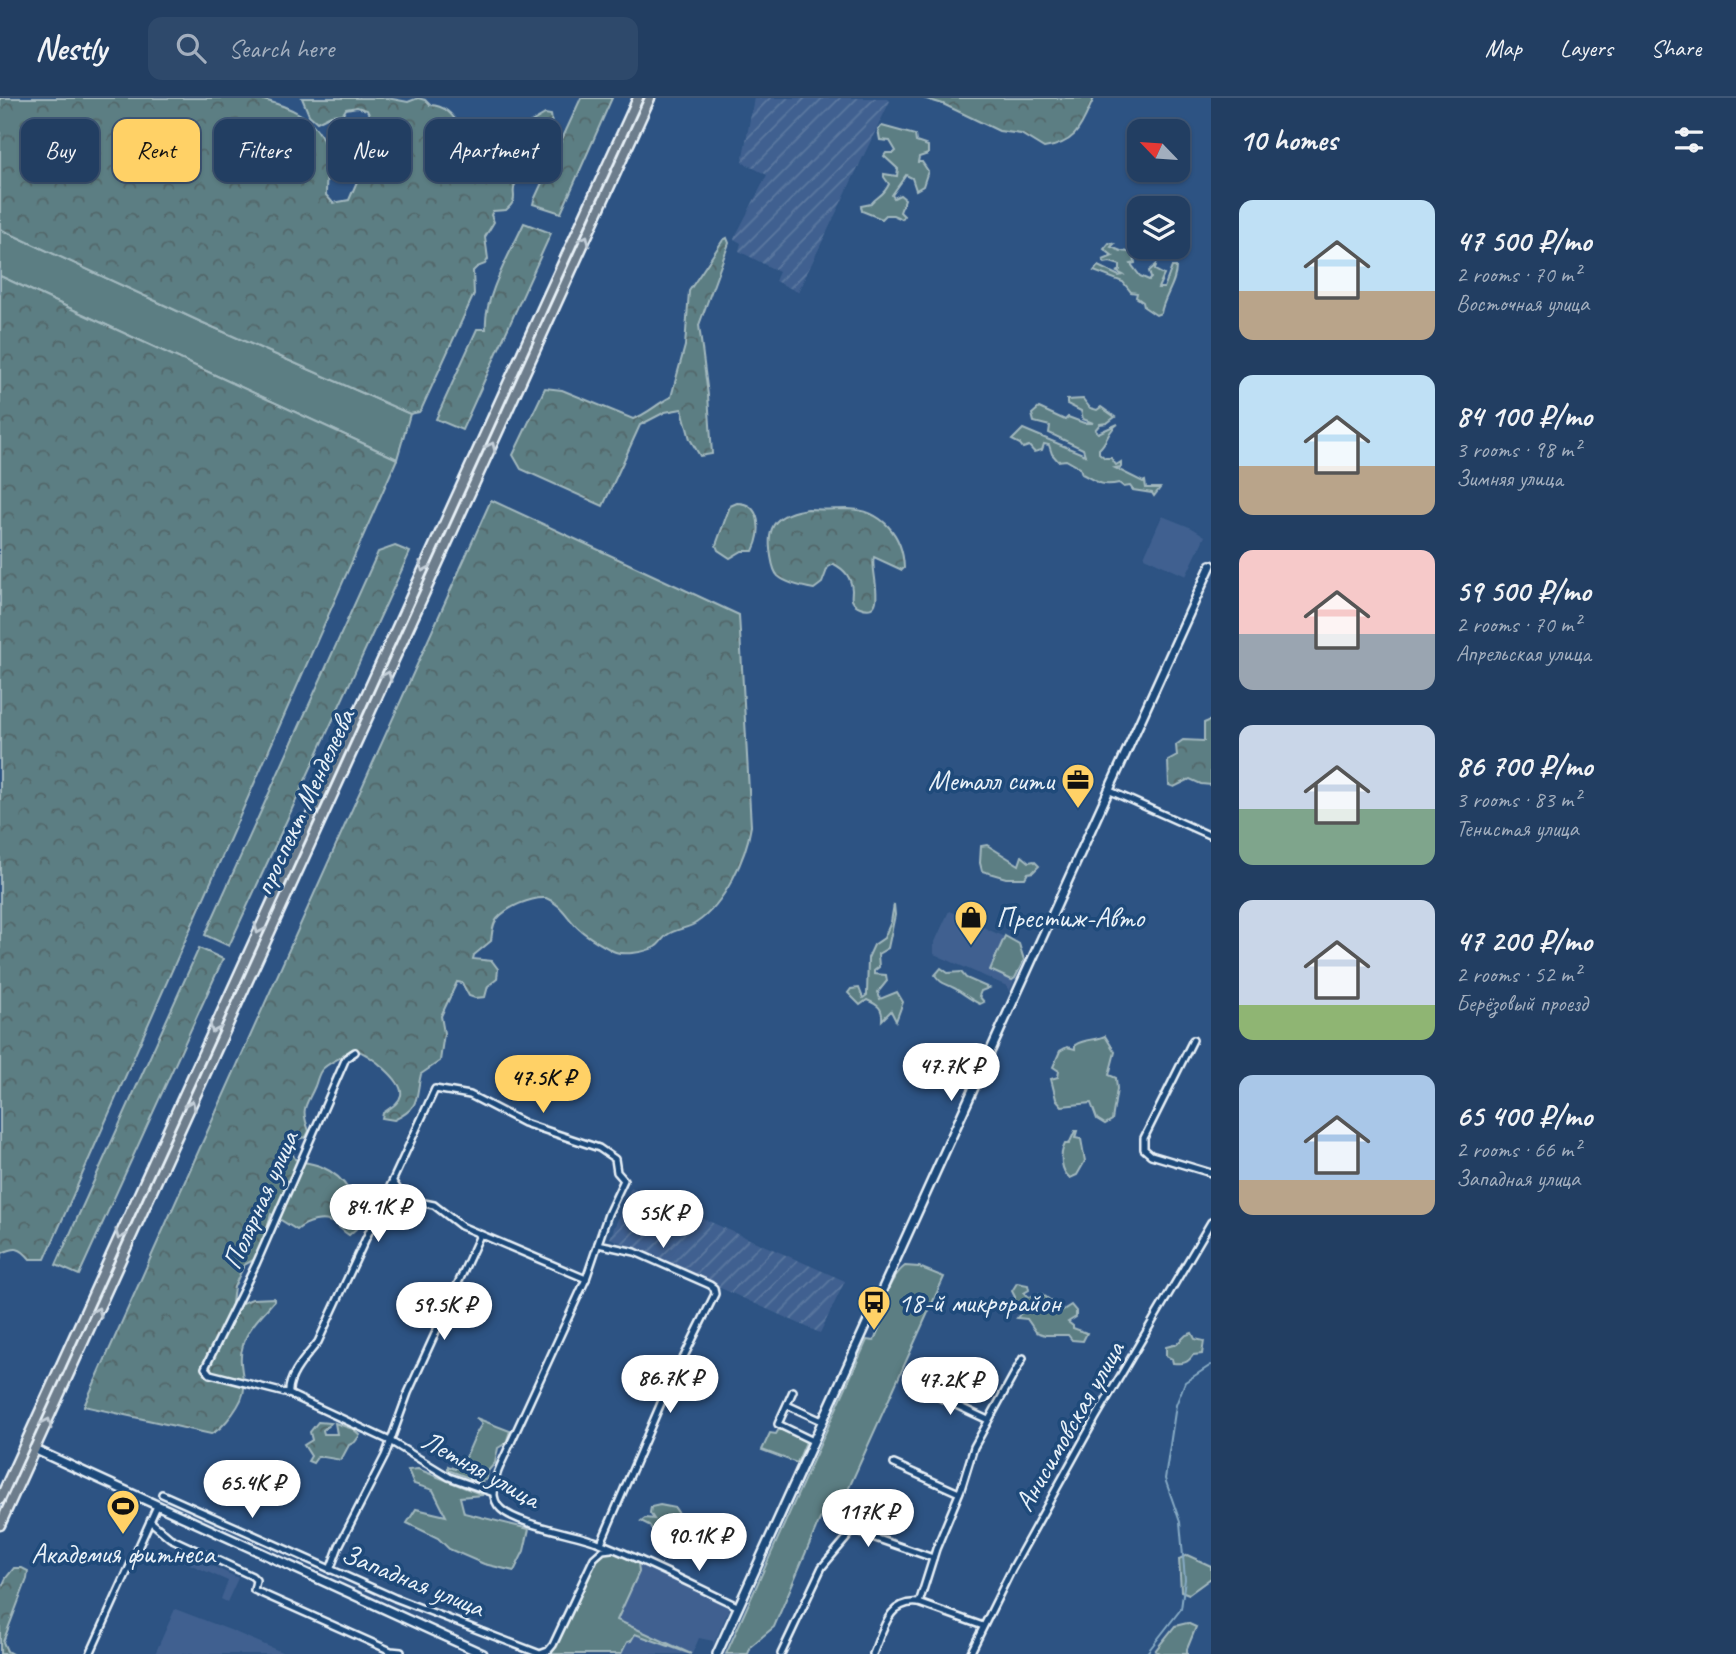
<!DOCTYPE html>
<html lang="en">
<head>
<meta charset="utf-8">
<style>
  :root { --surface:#223e62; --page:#2e496b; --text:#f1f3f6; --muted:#a2aebe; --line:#3f5777; --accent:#ffd166 }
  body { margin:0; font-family:Caveat,sans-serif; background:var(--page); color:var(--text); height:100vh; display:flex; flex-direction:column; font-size:26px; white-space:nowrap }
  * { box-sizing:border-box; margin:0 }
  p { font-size:23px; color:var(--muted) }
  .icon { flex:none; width:38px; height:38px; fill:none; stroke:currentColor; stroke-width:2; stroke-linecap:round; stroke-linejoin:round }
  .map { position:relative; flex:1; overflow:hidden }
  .details { display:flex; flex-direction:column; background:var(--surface); width:525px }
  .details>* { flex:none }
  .guide { position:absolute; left:21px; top:21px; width:665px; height:63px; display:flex; gap:14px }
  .needle { width:46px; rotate:295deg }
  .fabs { position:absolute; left:1127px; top:21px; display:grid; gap:14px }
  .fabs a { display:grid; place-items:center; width:63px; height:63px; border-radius:14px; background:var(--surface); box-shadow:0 2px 5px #0004,0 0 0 2px var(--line); font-size:35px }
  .price { position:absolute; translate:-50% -60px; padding:0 16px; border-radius:24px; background:#fff; color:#222; font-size:23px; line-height:46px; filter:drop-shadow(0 2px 4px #0008) }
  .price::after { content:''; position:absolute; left:50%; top:42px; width:21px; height:16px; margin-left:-10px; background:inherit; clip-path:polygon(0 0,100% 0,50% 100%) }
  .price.selected { background:var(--accent); color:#111 }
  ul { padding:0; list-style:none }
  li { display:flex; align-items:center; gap:21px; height:175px; padding:0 28px }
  li span { display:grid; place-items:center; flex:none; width:196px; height:140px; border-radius:14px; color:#555 }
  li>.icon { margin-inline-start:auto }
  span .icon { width:84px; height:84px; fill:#fffc; stroke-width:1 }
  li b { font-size:30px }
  h2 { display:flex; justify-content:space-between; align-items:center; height:84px; padding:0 28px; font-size:30px }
  .pill { padding:0 24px; border-radius:14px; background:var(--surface); box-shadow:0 2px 5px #0004,0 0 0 2px var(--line); font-size:24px; line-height:63px }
  .pill.selected { background:var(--accent); color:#111 }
  header { display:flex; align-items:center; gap:42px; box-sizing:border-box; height:98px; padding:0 35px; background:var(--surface); border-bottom:2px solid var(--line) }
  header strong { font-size:33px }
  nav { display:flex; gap:38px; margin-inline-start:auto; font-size:24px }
  .search { width:490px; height:63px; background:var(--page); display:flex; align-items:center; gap:18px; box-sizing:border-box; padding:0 24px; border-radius:14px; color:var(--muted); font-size:26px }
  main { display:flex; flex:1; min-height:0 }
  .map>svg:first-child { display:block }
  .built { fill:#406190 }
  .industrial { fill:url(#industrial-furrows) }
  .green { fill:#5c7e83; stroke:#a2b8be; stroke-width:2 }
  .forest { fill:url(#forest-crowns); stroke:#a2b8be; stroke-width:2 }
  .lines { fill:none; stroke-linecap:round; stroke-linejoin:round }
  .stream { stroke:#86aac4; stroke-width:2 }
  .minor-casing { stroke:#e8f1f8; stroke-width:10 }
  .secondary-casing { stroke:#e8f1f8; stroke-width:12 }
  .primary-casing { stroke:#e8f1f8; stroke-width:13 }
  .minor { stroke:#1f4a7a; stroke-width:5 }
  .secondary { stroke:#1f4a7a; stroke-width:7 }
  .primary { stroke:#6d7d8c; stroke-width:8 }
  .oneway { stroke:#c3ced8 }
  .labels { text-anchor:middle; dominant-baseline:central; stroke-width:7; stroke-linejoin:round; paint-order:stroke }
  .poi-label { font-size:28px; fill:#e8f1f8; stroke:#1f4a7a; text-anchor:start }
  .street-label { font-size:28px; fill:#e8f1f8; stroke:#1f4a7a }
</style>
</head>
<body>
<header>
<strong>Nestly</strong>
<div class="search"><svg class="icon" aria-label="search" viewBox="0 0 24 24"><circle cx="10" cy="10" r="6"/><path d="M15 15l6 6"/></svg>Search here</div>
<nav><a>Map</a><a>Layers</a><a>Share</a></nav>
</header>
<main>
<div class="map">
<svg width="1211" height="1556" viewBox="0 0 1211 1556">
  <defs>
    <pattern id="industrial-furrows" width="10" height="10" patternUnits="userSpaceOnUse" patternTransform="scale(1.75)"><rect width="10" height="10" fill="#406190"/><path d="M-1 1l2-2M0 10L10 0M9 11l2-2" fill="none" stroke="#5c78a0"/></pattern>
    <pattern id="forest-crowns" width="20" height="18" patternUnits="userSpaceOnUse" patternTransform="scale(1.75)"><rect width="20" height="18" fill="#5c7e83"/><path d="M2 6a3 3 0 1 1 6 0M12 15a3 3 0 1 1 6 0" fill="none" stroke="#526669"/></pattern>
  </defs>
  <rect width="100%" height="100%" fill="#2d5383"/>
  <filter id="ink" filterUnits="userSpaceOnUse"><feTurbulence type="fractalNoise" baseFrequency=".0143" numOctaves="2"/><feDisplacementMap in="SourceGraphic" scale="14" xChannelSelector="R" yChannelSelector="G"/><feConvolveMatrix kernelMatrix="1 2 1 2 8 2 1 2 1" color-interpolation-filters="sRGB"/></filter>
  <g filter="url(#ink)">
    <g class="built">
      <polygon points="1162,418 1192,430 1205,438 1186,478 1144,459"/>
      <polygon points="949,813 1019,846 1024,862 1009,894 1007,888 934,856 934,846"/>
      <polygon points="180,1453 238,1480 227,1504 221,1501 228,1483 176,1460"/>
      <polygon points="638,1465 728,1506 729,1512 713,1547 713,1543 699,1540 692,1556 601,1556 639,1475"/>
      <polygon points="175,1511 230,1532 286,1556 155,1556"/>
    </g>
    <g class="industrial">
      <polygon points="754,0 885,0 890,3 798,194 775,183 779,174 739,153 741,145 734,141 767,77 742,64"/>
      <polygon points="631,1089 845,1183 820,1235 610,1140"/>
    </g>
    <g class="green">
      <path d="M882,28L915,37L916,44L928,48V56L919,59L918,64H922L928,73L923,88L916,92L912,80L906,77L892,97L894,100L900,97L905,101L900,114L904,118L902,121L893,117H886L882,121L862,113L861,108L871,106C878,97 883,99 889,86L884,79V76L897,78L898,71L884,58L886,55H894L896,53L890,43L880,42L878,31Z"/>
      <polygon points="0,131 199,223 410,316 397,361 0,178"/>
      <path d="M1109,145L1114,146L1111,149L1121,153L1137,155L1139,158L1134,159L1135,165L1131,166L1140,178L1149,182L1151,180L1149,173L1156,167L1155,172L1164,177L1158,190H1164L1172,169H1176C1176,186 1164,198 1161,215L1156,217L1144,209L1143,204L1136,199L1137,195L1131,194L1123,184L1094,173L1098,168L1119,178L1123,177L1117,174L1120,172V167L1110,164L1105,165L1103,162L1113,158L1104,151Z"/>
      <path d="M1083,301L1090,310L1097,312L1101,309L1115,319L1107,325L1100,326L1095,332L1098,335L1118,326C1108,332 1108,343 1099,351V355L1105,360H1111L1116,367L1121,364V369L1115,370L1143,384L1145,383L1146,390H1160L1154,398L1152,395L1133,392L1130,388L1124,389L1119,385C1102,389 1097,384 1082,376L1080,370L1066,362L1058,363L1052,356L1049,347L1044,346L1042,352L1034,354L1029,348L1023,350L1020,346L1012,342L1023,331L1085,357L1083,351L1049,335L1050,328L1034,324L1032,316L1039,310L1065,322L1068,319L1084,325H1093L1083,321L1081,313L1067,306V302Z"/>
      <polygon points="987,747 1019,767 1022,758 1029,764 1034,763 1039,768 1033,774 1028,775 1025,780 1006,780 982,773 980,765 981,748"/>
      <path d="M894,806L895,817L888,850L878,856L879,869L874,873V876L886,877L887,883L878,894L880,901L897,894L903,904L896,923L891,913L882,922C883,910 878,907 867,902L860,907L848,895L851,891L859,890L863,900L867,897L868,860L874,847L884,840L891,824Z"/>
      <polygon points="1005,838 1019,846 1024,862 1015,880 1012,882 990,872"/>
      <path d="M941,870L948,875L961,874L966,880L989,890L981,893L979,898L984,904L980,906C971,902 960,893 954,890C942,884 942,886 935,877Z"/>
      <path d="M1105,938L1115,954L1109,977L1116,980L1117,991L1112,1022L1105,1026L1097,1021L1091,1005L1062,1008L1056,1001L1051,981L1058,979L1059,973L1053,969L1060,953L1067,949L1075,951V947C1086,940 1095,943 1105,938Z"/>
      <path d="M1075,1033H1077L1075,1040L1081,1041L1085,1063L1077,1077L1070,1080C1061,1073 1059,1057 1065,1046H1069Z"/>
      <path d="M905,1168L919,1169L944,1179L848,1392L820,1421L774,1529L751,1548L748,1556H726L867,1242L874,1243L880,1228L876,1224C882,1206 890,1179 905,1168Z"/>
      <polygon points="1017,1185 1028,1187 1029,1192 1024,1195 1028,1199 1042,1196 1063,1212 1071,1207 1076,1213 1076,1219 1068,1224 1073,1228 1073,1230 1087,1235 1083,1243 1072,1242 1068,1237 1045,1237 1036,1234 1027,1221 1017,1220 1021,1215 1021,1210 1014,1207 1015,1199 1012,1193"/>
      <path d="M1192,1235L1195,1241L1204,1243L1202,1256L1193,1257C1188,1265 1183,1266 1173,1265L1172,1261L1166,1258V1249L1177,1246L1186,1237Z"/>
      <path d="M476,1320L510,1333L506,1345L498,1350L495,1365L488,1373L487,1381L480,1384L448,1372V1368L455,1371C470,1360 471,1340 482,1326Z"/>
      <polygon points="779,1331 804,1341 806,1344 797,1365 762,1352 770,1335 776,1336"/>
      <polygon points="418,1371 483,1397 460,1399 464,1415 529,1431 524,1453 514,1473 484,1466 449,1451 438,1440 407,1425 416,1411 446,1418 433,1392 414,1386 408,1372"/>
      <polygon points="660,1407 675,1410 683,1422 674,1427 684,1436 683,1440 654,1434 649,1427 641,1423 645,1420 654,1421 650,1415 651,1409"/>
      <polygon points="612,1453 638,1465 639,1474 617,1522 691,1556 635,1536 631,1543 627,1544 621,1556 551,1556 597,1460 603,1454"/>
      <polygon points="1187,1457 1211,1468 1211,1480 1189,1496 1181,1493 1179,1461"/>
      <polygon points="1187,1525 1196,1529 1187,1551 1187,1556 1161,1556 1155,1553 1175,1528"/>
    </g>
    <g class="forest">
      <path d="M0,0H256C285,7 320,18 326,53C328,67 326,82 326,97L333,105L349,102L372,49L373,35L388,30L384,26L372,23L367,12L357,9L346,11L343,16L331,17L317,24L309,17L302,0H387L408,4L418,0L425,2L430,7C453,8 456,27 470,39L498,37L518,27H526L545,16L551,17C556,42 525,64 516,84C509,97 521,99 506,112L493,113L491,117L494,124L485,139L488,161L485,166L477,169L473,173L474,196L422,310L419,314L410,316L199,223L0,131Z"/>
      <polygon points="581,0 612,0 561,115 533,106 534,102"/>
      <path d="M923,0H1094C1081,28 1078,45 1044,50L1021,36L999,33L943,6Z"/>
      <path d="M524,125L551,135L462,332L436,321L477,231H486C483,200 511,154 524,125Z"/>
      <path d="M727,140L729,145L699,227L708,297L712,356L700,358L690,341L682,311L665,314L640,327L603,408L521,371L513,357L545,290L562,292L633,321C648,316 656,306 671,299L685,248L689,193L723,142Z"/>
      <path d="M0,178L397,361L45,1161H30C20,1149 16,1149 2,1155L0,1163Z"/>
      <path d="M491,402L739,517L751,728C746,760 725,806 696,825C687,831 675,831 667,837C663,840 660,846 655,849C646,854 623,858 613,853C602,847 586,838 577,829C566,818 561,806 546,800C531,799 507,809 497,821C492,827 492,836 491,843L474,857L473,861L492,863L498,871L497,881L488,888L485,899L475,900L469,898L462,885L457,884L441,918L444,935L440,963L421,976C415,1001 421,1009 394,1022L382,1020L383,1015C390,1010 399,1006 401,997C404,983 368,955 358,953C353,952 324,967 321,973C318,977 317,983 315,988C306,1009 300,1009 309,1033L306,1039L287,1044L286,1051L292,1055L295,1061C303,1065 313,1065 322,1069C346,1079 360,1104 357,1130L349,1137C343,1134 340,1129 335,1126C324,1118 306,1124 297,1132L271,1116L259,1159L244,1167L234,1189L232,1205L235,1208L252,1201L274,1200V1203C263,1216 248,1229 243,1247C238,1262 243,1274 244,1289C245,1303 223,1331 211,1336L84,1308Z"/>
      <path d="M737,405C762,405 762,435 753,453H742L730,460L718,452L716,447L730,408Z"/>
      <path d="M808,411C822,412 834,411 848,411C882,412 903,437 904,470L902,472L874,459C869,469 890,521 860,509C857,508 854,506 852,502C851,498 852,496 852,492C851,479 845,472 834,466L828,469L822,485L814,491C803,489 787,486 778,478C773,473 772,464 771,458C765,426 778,415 808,411Z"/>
      <polygon points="395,448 410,454 229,848 205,837 378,454"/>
      <polygon points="1211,622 1211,687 1201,686 1190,681 1174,689 1169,687 1168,663 1177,658 1176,647 1183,642 1204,643 1204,625"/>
      <polygon points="199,850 223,861 79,1177 56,1167"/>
      <polygon points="318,1324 331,1325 323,1332 324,1336 337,1336 335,1325 353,1331 360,1337 355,1344 349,1347 341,1362 318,1358 313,1365 308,1363 311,1358 304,1347 312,1342 310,1334"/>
      <polygon points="14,1470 22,1470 28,1473 27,1481 3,1544 7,1553 12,1556 0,1556 0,1493 6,1480"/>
    </g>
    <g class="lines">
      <polyline class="stream" points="1146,1556 1181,1511 1185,1481 1180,1424 1165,1381 1176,1307 1185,1284 1211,1267"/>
      <defs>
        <g id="minor">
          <polyline points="1108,692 1211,738"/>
          <polyline points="1193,942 1144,1040 1144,1051 1151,1057 1211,1075"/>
          <polyline points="355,954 346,960 256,1166 205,1270 210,1276 289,1296 390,1343 449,1379 494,1395"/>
          <polyline points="393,1084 399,1093 409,1102 434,1107 461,1128 586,1181"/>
          <polyline points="598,1146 635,1154 710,1187 714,1190 715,1196 661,1305 601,1445"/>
          <polyline points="924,1292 988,1322"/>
          <polyline points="793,1293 778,1326 813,1343"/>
          <path d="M289,1296C287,1278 307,1258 318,1244L435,991L470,997L524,1025L599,1050L615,1061L617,1074L624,1082L608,1116L586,1181L501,1366C495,1379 488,1399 501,1411C518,1427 573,1435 597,1444C645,1462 692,1487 739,1509"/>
          <polyline points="787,1307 822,1323"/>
          <polyline points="894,1366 959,1395"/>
          <polyline points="162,1396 395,1500 540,1556 548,1553 553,1547 594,1460 603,1452 611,1451"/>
          <polyline points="150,1423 170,1440 252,1478 256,1482 254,1492 391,1553 401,1554 400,1556"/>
          <polyline points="330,1472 339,1448 385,1358 408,1295 480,1137"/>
          <polyline points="919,1505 983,1528"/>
          <polyline points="90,1556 157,1408"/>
          <polyline points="781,1556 822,1469 851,1435 858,1434 933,1460"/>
          <path d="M873,1556C883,1533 888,1501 919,1505L936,1451L961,1391L974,1349L1023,1260"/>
          <polyline points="970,1556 1012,1471 1095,1321 1211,1124"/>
        </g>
        <g id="secondary">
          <polyline points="34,1351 483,1556"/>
          <polyline points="717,1556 1211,467"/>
        </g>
        <g id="primary">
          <polyline points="0,1401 638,0"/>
          <polyline points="0,1427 650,0"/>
        </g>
      </defs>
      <use href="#minor" class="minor-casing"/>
      <use href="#secondary" class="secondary-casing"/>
      <use href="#primary" class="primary-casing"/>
      <use href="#minor" class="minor"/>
      <use href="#secondary" class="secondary"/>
      <use href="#primary" class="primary"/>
    </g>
    <defs><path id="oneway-chevron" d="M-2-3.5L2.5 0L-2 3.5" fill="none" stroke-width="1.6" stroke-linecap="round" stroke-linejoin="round" transform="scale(1.75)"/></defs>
    <g class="oneway">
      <use href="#oneway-chevron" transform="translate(585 142) rotate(-65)"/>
      <use href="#oneway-chevron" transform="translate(491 349) rotate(-65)"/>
      <use href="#oneway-chevron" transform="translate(424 469) rotate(114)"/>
      <use href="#oneway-chevron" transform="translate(387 578) rotate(-66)"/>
      <use href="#oneway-chevron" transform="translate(259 831) rotate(114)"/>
      <use href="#oneway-chevron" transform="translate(214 930) rotate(114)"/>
      <use href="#oneway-chevron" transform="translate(191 1007) rotate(-66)"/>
      <use href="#oneway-chevron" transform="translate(120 1137) rotate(114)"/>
      <use href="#oneway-chevron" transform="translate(97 1214) rotate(-66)"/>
      <use href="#oneway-chevron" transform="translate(47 1325) rotate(-65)"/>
    </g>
  </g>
  <defs>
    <symbol id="office-pin" viewBox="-11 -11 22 30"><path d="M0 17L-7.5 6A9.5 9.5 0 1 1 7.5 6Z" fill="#ffd166" stroke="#1f4a7a"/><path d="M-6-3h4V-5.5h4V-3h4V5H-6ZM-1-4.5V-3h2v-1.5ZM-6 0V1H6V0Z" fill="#111"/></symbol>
    <symbol id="shop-pin" viewBox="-11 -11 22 30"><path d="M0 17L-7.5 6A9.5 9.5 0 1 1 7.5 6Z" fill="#ffd166" stroke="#1f4a7a"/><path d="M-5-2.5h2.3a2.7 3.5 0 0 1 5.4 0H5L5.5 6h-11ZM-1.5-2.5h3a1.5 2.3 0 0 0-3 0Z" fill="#111"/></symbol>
    <symbol id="bus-pin" viewBox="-11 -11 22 30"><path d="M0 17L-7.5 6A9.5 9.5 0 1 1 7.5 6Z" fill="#ffd166" stroke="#1f4a7a"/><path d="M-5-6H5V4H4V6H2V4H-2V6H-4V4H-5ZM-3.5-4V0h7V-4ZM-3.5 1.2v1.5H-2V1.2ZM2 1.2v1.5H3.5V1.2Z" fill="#111"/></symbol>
    <symbol id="stadium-pin" viewBox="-11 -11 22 30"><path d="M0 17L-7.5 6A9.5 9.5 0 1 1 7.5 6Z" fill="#ffd166" stroke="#1f4a7a"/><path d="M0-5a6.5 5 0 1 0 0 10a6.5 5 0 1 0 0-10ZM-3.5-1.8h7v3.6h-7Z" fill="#111"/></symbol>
  </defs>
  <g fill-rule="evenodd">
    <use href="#office-pin" x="1059" y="663" width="38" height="52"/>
    <use href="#shop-pin" x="952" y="800" width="38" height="52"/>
    <use href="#bus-pin" x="855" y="1185" width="38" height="52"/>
    <use href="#stadium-pin" x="104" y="1389" width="38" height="52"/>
  </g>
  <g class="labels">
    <g class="poi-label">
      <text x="1054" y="682" text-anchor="end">Металл сити</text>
      <text x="996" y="819">Престиж-Авто</text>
      <text x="898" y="1204">18-й микрорайон</text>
      <text x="123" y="1455" text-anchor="middle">Академия фитнеса</text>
    </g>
    <g class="street-label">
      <text transform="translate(304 704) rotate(-65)">проспект Менделеева</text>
      <text transform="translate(260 1102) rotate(-66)">Полярная улица</text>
      <text transform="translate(1069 1328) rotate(-60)">Анисимовская улица</text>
      <text transform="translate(481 1371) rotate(29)">Летняя улица</text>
      <text transform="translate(413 1482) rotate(22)">Западная улица</text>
    </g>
  </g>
</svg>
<div class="fabs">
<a><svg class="needle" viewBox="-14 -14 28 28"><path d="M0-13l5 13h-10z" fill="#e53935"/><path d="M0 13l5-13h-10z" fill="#a2aebe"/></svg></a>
<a><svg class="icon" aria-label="layers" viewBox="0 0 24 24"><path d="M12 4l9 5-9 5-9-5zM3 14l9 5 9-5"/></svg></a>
</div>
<b class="price" style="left:951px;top:1005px">47.7K ₽</b>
<b class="price selected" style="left:543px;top:1017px">47.5K ₽</b>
<b class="price" style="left:378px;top:1146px">84.1K ₽</b>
<b class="price" style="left:663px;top:1152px">55K ₽</b>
<b class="price" style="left:444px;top:1244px">59.5K ₽</b>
<b class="price" style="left:670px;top:1317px">86.7K ₽</b>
<b class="price" style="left:950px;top:1319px">47.2K ₽</b>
<b class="price" style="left:252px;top:1422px">65.4K ₽</b>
<b class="price" style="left:868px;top:1451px">117K ₽</b>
<b class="price" style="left:699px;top:1475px">90.1K ₽</b>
<div class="guide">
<a class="pill">Buy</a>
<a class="pill selected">Rent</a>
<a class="pill">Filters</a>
<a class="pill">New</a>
<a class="pill">Apartment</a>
</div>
</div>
<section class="details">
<h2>10 homes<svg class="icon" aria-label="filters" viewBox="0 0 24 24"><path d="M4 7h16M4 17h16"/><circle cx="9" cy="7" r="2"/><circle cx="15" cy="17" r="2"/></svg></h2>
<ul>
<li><span style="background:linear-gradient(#bfe0f5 65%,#b9a48a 0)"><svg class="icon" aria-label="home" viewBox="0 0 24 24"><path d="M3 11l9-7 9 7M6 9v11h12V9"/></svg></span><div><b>47 500 ₽/mo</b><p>2 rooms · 70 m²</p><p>Восточная улица</p></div></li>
<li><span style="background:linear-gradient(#bfe0f5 65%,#b9a48a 0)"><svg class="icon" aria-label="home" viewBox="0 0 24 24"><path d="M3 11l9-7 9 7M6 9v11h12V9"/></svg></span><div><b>84 100 ₽/mo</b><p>3 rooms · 98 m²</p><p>Зимняя улица</p></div></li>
<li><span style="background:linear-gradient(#f6c9c9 60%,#9aa5b1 0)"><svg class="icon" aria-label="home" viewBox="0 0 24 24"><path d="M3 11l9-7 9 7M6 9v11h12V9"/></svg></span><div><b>59 500 ₽/mo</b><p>2 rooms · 70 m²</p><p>Апрельская улица</p></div></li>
<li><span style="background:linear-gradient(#c9d6e8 60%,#7fa58c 0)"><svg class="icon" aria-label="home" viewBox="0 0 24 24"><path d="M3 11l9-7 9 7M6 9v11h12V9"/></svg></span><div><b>86 700 ₽/mo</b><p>3 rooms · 83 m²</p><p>Тенистая улица</p></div></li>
<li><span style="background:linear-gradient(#c9d6e8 75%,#8fb573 0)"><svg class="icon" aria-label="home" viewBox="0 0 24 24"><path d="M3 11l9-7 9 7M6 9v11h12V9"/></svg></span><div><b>47 200 ₽/mo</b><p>2 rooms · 52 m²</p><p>Берёзовый проезд</p></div></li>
<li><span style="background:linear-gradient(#a9c7e8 75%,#b9a48a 0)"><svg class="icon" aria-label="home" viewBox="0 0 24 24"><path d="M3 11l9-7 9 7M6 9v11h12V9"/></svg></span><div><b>65 400 ₽/mo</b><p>2 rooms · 66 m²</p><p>Западная улица</p></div></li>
</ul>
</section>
</main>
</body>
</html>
